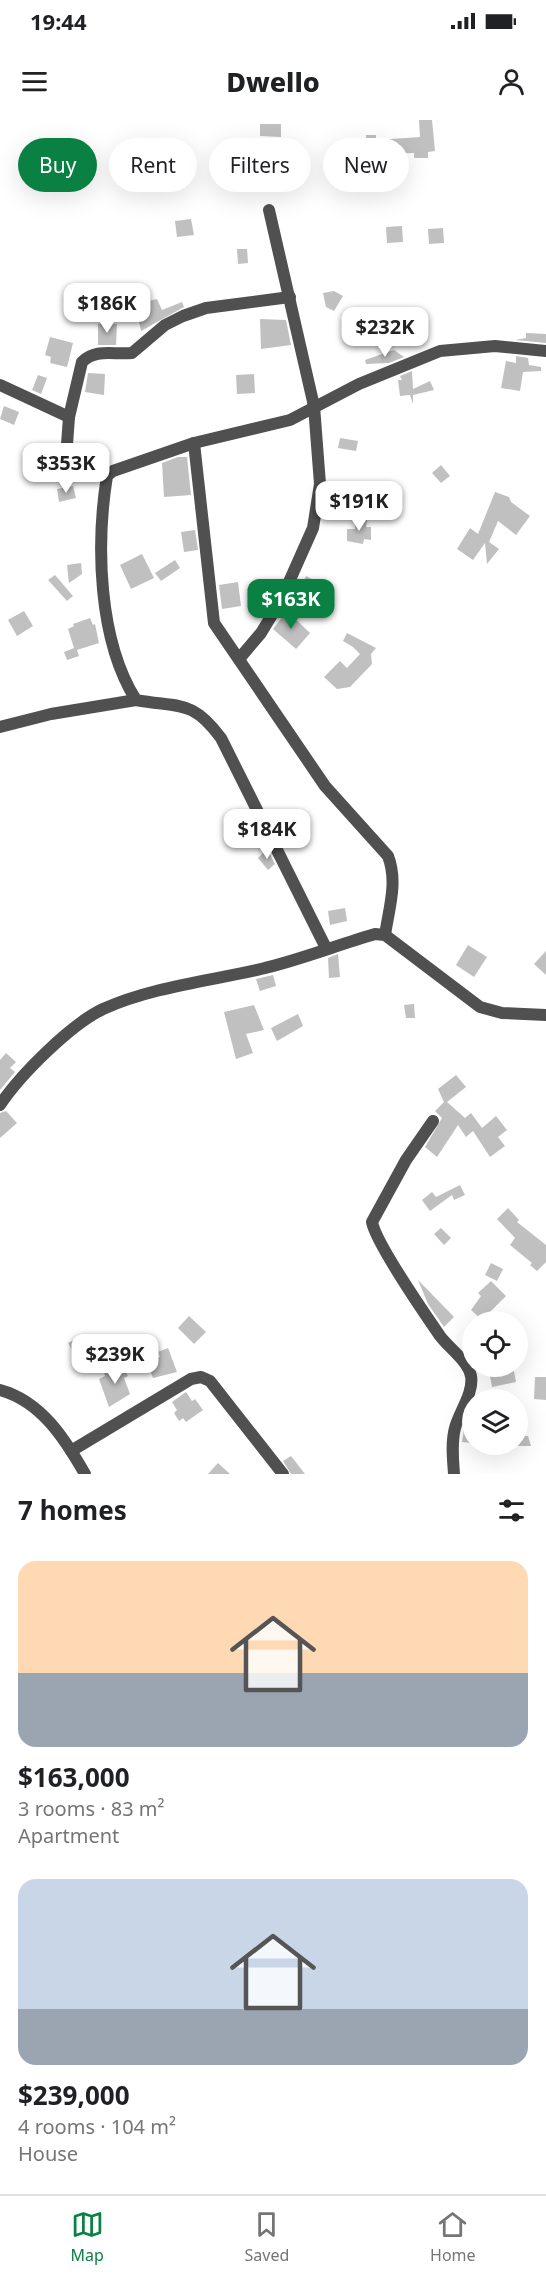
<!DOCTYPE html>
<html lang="en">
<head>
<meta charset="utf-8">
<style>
  :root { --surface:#fff; --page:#f6f6f6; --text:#202124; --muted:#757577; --line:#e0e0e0; --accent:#0b8043 }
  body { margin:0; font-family:"Noto Sans",sans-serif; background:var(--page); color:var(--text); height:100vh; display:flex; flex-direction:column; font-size:22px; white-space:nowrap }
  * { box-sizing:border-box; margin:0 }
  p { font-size:20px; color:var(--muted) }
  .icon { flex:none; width:33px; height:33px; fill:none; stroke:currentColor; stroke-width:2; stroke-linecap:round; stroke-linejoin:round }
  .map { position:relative; height:1354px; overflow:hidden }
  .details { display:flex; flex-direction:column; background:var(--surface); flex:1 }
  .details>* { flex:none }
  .top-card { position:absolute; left:18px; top:18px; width:510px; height:54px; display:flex; gap:12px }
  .controls { position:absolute; left:462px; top:1191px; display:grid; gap:12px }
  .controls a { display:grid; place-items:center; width:66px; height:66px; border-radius:50%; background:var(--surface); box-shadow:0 6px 24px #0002; font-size:30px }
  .price { position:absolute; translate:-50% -51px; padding:0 14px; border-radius:12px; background:#fff; color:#222; font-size:20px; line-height:39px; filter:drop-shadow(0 2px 3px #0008) }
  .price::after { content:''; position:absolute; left:50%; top:36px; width:18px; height:14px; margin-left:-9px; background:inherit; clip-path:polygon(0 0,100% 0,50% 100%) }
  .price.current { background:var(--accent); color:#fff }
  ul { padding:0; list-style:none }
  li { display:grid; align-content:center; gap:12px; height:318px; padding:0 18px }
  li span { display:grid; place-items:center; height:186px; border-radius:18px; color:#555 }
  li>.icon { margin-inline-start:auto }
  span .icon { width:108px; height:108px; fill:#fffc; stroke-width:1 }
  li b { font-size:26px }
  h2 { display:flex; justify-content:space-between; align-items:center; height:72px; padding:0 18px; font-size:26px }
  .tag { padding:0 21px; border-radius:27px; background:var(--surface); box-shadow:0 6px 24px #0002; font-size:21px; line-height:54px }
  .tag.current { background:var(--accent); color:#fff }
  .status { display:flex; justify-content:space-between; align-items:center; height:42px; padding:0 30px; background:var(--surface); direction:ltr }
  .status svg { height:16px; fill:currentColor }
  header { display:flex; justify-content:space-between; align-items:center; height:78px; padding:0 18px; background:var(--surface); font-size:27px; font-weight:800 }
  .menu { display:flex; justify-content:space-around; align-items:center; height:84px; border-top:2px solid var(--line); background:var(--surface); font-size:16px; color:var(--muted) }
  .menu a { display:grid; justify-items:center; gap:3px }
  .menu .current { color:var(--accent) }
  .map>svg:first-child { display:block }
  .building { fill:#c0c0c0 }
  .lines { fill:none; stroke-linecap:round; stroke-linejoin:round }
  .street { stroke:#505050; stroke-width:12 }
</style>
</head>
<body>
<div class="status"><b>19:44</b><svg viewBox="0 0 49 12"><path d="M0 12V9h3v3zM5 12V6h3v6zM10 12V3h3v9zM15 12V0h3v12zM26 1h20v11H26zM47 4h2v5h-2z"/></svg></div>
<header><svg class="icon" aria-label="menu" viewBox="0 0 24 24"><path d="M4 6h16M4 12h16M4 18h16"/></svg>Dwello<svg class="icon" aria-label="person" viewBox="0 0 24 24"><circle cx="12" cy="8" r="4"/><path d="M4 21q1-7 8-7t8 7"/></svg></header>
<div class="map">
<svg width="546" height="1354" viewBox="0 0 546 1354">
  <rect width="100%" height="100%" fill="#fff"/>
  <g class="building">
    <polygon points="419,0 432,0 435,31 428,32 428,38 414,38 414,33 367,35 366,15 376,15 376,20 420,17"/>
    <polygon points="260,4 281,4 281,17 260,16"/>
    <polygon points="46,39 49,51 36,55 33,42"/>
    <polygon points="191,99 194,115 177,117 175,101"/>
    <polygon points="402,106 403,122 387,123 386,107"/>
    <polygon points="443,108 444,123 429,124 428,109"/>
    <polygon points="237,129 247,129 248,143 238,144"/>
    <polygon points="117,168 118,185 95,187 94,170"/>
    <polygon points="334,171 343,176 334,191 326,187 323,173"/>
    <polygon points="157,179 162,190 182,182 184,187 141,211 135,184"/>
    <polygon points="417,190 418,201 408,202 407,191"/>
    <polygon points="260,199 286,200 291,225 261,229"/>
    <polygon points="98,204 117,204 116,225 98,225"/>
    <polygon points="526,213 546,214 546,223 515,220 526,218"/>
    <polygon points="50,217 73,223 67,247 50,243 51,237 45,235"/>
    <polygon points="394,230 404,237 389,243 366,244 365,240"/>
    <polygon points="516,236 528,238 529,245 541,247 541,251 523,252 520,271 501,268 506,241 516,243"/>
    <polygon points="412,251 413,269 430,261 434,270 413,275 413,284 410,275 400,276 398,260 402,260 400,256"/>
    <polygon points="88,253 105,254 104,275 85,272"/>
    <polygon points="254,254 255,273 237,274 236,255"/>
    <polygon points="38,255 47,258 41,274 32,270"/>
    <polygon points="4,286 19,292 14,305 0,299"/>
    <polygon points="340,318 358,321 356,331 338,328"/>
    <polygon points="178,337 187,337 191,375 164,377 162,343"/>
    <polygon points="441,345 450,356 441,363 432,353"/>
    <polygon points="73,366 76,378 59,382 57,369"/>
    <polygon points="495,372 509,377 511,382 530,396 516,415 498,401 489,422 499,429 487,444 485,423 473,440 457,429 470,408 478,414"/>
    <polygon points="356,397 367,399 366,407 371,407 371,420 364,419 363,424 347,421 347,409 355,409"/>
    <polygon points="195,410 198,430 184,432 181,412"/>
    <polygon points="142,434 154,458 131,469 120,445"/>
    <polygon points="175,440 180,448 161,461 155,453"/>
    <polygon points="81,443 82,454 69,463 67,445"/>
    <polygon points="55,455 73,476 67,481 48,460"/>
    <polygon points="306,456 323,465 312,486 297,478"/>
    <polygon points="238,462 241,486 222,489 219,465"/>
    <polygon points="24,491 33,506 17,516 8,500"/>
    <polygon points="287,491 310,513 296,529 273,509"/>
    <polygon points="90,498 93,505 95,504 99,523 77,530 79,536 67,540 64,532 74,528 68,509 74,506 73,504"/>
    <polygon points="347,513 376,528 371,534 372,544 350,567 337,569 324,557 340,541 347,548 360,534 353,527 343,521"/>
    <polygon points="267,729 275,744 268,750 258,738"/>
    <polygon points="345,788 347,801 330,805 328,791"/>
    <polygon points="468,825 487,837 474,857 456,845"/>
    <polygon points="546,831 546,855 534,844"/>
    <polygon points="338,834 340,857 329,858 328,838"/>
    <polygon points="273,855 276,866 260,871 256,859"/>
    <polygon points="414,884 415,898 406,898 404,885"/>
    <polygon points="254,885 264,910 246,914 253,933 236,939 224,892"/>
    <polygon points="298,894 303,906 277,921 271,908"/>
    <polygon points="6,933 16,942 10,948 15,952 0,970 0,940"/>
    <polygon points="456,955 466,967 447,982 465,998 471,993 482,1008 496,996 507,1010 498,1017 505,1026 490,1037 473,1011 466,1017 458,1005 437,1037 425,1027 442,998 435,991 444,982 438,969"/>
    <polygon points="6,991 17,1003 0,1018 0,993"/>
    <polygon points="460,1065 465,1075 454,1080 452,1075 430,1091 422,1080 432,1072 436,1077"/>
    <polygon points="508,1088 519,1100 517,1102 546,1125 546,1142 537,1151 530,1145 532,1143 510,1125 515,1118 497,1099"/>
    <polygon points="441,1108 451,1118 444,1125 434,1114"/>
    <polygon points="491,1143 503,1149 497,1161 485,1155"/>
    <polygon points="418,1160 454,1197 444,1207 428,1184"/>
    <polygon points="491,1161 506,1176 482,1200 471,1190 481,1176 478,1173"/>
    <polygon points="189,1196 206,1212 194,1224 178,1208"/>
    <polygon points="78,1218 85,1231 75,1236 68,1223"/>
    <polygon points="168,1228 177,1252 153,1258 147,1242 160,1237 158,1232"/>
    <polygon points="122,1244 128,1256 124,1258 130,1274 109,1287 99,1259 105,1256 104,1253"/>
    <polygon points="488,1246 513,1246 516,1262 492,1267"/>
    <polygon points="535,1257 546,1257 546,1280 534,1279"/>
    <polygon points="186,1272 192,1281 195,1279 203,1290 186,1302 183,1298 179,1301 174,1293 177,1290 172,1282"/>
    <polygon points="465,1303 472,1305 472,1323 462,1322"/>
    <polygon points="518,1316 528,1316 531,1326 518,1326"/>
    <polygon points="291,1336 305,1354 291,1354 283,1341"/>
    <polygon points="218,1343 230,1354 208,1354"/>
  </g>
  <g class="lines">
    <g class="street">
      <polyline points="0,265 69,297"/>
      <path d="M194,323L214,503L325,666L388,736C398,762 389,788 385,815"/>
      <path d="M107,356L76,350L66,338L69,297L82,242C96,228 114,235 132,233L165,205L183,196L206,188L290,177"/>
      <polyline points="239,539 261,513 281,480 313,408 320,364 314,286 269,90"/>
      <polyline points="0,607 51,594 136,580"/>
      <path d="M326,828L221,618C192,579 180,588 136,580C98,520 96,424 107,356L113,351L194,323L290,300L359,264L440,231L495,226L546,231"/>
      <path d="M0,985C20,955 70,905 103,889C152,867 209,861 261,849C300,840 337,825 375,814L385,815L480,887L502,893L546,895"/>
      <path d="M433,1001L406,1040L372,1102C376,1124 425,1194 440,1216C449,1228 468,1241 471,1256C474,1273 459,1292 455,1308C451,1323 453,1339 454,1354"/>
      <path d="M0,1270C41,1281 65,1319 85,1354"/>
      <polyline points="71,1331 191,1259 201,1257 210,1261 283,1354"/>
    </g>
  </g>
</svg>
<div class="controls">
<a><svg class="icon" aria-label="locate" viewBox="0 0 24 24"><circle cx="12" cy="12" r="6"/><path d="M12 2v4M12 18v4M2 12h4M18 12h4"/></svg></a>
<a><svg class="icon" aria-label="layers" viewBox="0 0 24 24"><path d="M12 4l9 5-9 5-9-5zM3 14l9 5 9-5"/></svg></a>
</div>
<b class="price" style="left:107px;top:214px">$186K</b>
<b class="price" style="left:385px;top:238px">$232K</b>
<b class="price" style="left:66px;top:374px">$353K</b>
<b class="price" style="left:359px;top:412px">$191K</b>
<b class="price current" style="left:291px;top:510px">$163K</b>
<b class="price" style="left:267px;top:740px">$184K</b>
<b class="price" style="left:115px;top:1265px">$239K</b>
<div class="top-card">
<a class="tag current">Buy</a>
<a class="tag">Rent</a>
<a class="tag">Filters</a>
<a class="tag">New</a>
</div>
</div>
<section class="details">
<h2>7 homes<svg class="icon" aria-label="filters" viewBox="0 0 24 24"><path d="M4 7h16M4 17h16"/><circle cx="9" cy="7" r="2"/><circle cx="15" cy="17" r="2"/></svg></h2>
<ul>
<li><span style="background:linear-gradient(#ffd9b3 60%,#9aa5b1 0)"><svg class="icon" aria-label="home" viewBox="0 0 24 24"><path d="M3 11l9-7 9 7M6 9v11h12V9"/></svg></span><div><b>$163,000</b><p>3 rooms · 83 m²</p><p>Apartment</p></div></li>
<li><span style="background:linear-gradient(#c9d6e8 70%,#9aa5b1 0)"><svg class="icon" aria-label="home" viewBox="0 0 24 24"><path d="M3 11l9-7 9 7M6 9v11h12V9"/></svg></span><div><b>$239,000</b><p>4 rooms · 104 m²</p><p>House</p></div></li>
</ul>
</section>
<nav class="menu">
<a class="current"><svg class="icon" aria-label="map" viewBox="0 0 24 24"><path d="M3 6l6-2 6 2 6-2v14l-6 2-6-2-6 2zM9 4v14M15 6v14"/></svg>Map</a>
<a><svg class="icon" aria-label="saved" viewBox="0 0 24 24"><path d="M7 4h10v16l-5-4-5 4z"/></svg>Saved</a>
<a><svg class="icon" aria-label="home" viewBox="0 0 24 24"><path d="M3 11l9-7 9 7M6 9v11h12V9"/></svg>Home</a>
</nav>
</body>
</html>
